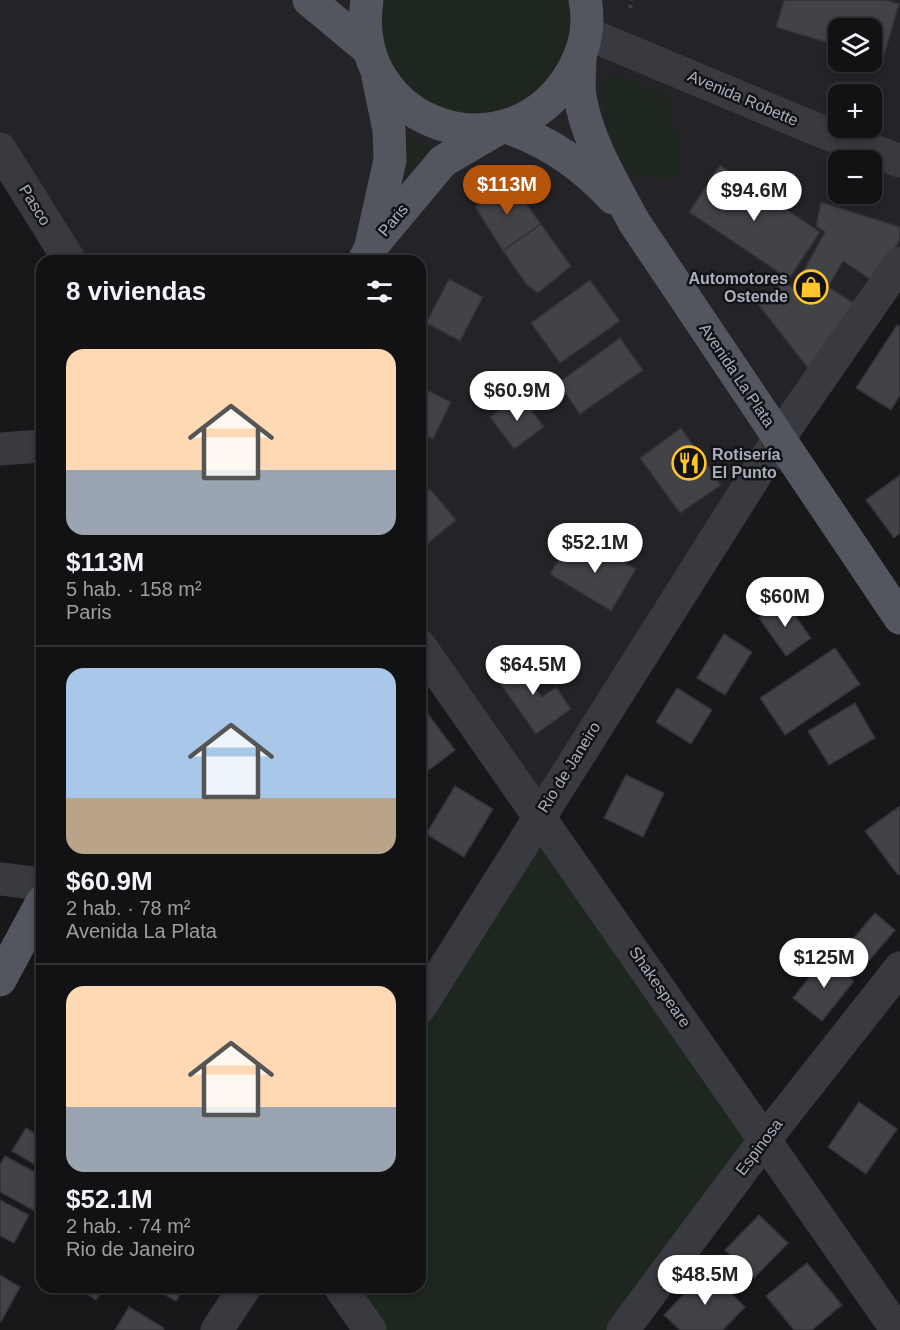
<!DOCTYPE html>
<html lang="es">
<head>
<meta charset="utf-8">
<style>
  :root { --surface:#121214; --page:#1f2022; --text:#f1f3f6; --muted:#9c9ea0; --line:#313234; --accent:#b45309 }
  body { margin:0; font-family:Helvetica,sans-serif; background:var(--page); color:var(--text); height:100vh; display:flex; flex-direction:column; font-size:22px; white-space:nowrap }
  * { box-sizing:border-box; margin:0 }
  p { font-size:20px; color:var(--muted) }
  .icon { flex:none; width:33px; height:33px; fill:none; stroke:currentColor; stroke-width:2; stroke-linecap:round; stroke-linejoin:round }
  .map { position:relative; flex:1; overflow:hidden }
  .details { position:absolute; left:36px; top:255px; width:390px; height:1038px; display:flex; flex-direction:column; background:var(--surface); border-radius:18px; box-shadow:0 3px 9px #0003,0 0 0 2px var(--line) }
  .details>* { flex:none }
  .fabs { position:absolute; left:828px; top:18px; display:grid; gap:12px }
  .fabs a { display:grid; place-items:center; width:54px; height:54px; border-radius:12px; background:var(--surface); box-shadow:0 3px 9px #0003,0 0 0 2px var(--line); font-size:30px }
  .price { position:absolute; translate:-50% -51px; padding:0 14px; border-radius:21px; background:#fff; color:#222; font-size:20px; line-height:39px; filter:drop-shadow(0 2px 3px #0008) }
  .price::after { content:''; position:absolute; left:50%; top:36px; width:18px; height:14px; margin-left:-9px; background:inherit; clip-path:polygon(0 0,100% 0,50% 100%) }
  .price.on { background:var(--accent); color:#fff }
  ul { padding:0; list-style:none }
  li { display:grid; align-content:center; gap:12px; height:318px; padding:0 30px }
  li+li { border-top:2px solid var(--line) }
  li span { display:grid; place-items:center; height:186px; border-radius:18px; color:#555 }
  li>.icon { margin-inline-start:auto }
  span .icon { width:108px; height:108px; fill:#fffc; stroke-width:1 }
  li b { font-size:26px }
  h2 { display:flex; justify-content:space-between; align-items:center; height:72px; padding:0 30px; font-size:26px }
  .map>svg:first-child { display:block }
  .built { fill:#242428; fill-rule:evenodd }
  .green { fill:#1d261f }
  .building { fill:#424348; stroke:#323237; stroke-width:1.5 }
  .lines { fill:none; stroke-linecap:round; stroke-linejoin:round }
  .path { stroke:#3f4047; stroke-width:4; stroke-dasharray:3 4.5; stroke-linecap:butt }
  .minor { stroke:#393940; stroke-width:33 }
  .major { stroke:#54565f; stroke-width:33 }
  .labels { text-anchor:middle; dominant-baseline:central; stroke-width:5; stroke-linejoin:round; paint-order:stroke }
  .street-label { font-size:16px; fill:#a9aebc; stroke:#131316 }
  .poi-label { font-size:16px; font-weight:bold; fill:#a9aebc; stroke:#131316; text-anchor:end }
</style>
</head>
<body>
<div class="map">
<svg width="900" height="1330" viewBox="0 0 900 1330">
  <rect width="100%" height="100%" fill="#18181b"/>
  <path class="built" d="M0,0H900V263L539,815L420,646V261H69L0,152ZM838,28H872V62H838ZM838,94H872V128H838ZM838,160H872V194H838Z"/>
  <g class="green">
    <path d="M384,0H569C587,124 418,154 387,50C382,34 379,17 384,0Z"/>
    <polygon points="617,75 667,95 683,168 674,179 626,174 622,170 607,123 601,81 606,77"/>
    <polygon points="400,132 438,150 405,184"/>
    <polygon points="539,815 766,1138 623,1330 370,1330 340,1287 420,1287 420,1007"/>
  </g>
  <g class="building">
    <polygon points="784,0 886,0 899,4 883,59 872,55 872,28 838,28 838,46 776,27"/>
    <polygon points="720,165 820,232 789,279 689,212"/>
    <polygon points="494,188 516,189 541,224 503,251 475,207"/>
    <polygon points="821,202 900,227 900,240 873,281 843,261 828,287 863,309 812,373 757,303 783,282 794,288 825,232 816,226"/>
    <polygon points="541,224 571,266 538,293 527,285 503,251"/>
    <polygon points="449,279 483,297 460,341 426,323"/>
    <polygon points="590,280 620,321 560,363 531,323"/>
    <polygon points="897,325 900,327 900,395 891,410 856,388"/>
    <polygon points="620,338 643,370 580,414 558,383"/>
    <polygon points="421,387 451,402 433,439 420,433"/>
    <polygon points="520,395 544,427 514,449 490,417"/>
    <polygon points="681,428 721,485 680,513 640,458"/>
    <polygon points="900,475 900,533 894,538 866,500"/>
    <polygon points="430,489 456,520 420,550 420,498"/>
    <polygon points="588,540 636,569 611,611 550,574 565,549 578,557"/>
    <polygon points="784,600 811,638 786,656 759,618"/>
    <polygon points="724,634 752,652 725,695 697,678"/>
    <polygon points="835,648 860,684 785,735 760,698"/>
    <polygon points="529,655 540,671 529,679 542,697 556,687 571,709 536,734 497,679"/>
    <polygon points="677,688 712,710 691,744 656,722"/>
    <polygon points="855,703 875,738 829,765 808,731"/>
    <polygon points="424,709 455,750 420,777 420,712"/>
    <polygon points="626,775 664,793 643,837 604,818"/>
    <polygon points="455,786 493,809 464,857 426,834"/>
    <polygon points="900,806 900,874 898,875 865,831"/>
    <polygon points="875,913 895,930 862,969 842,952"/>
    <polygon points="825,958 854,981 822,1021 793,998"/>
    <polygon points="859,1102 897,1129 866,1174 828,1147"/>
    <polygon points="26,1128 42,1138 42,1169 12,1151"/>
    <polygon points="5,1156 42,1176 42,1215 0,1192 0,1165"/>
    <polygon points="0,1200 29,1215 14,1243 0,1236"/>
    <polygon points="759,1215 788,1243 754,1278 725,1250"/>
    <polygon points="807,1263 842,1305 812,1330 794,1330 766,1296"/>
    <polygon points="707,1270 745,1307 723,1330 680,1330 664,1315"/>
    <polygon points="0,1275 20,1287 1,1322 0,1321"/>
    <polygon points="77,1287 105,1287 96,1300"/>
    <polygon points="151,1287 184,1287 176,1301"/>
    <polygon points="129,1307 164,1328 163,1330 115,1330"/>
  </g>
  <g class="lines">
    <polyline class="path" points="630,8 632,0"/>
    <g class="minor">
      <polyline points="586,33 818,130 900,161"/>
      <polyline points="0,149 70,261"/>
      <polyline points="0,449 42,446"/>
      <polyline points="420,646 897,1330"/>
      <polyline points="0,879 42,884"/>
      <polyline points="420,1007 779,438 900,263"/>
      <polyline points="340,1287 370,1330"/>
      <polyline points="217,1330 245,1287"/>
      <polyline points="623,1330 766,1138 900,968"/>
    </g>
    <g class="major">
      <polyline points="309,0 368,49"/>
      <path d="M367,0C348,126 511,181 573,70C585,49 590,24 585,0"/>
      <path d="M580,58C580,70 578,84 580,96C587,141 613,182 634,222L900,618"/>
      <path d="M506,127C548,141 583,165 613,198"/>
      <polyline points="372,241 390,160 389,130 378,77"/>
      <polyline points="364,261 371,247 443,161 496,130"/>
      <polyline points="0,980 42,902"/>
    </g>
  </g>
  <defs>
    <symbol id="shop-ring" viewBox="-11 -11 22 22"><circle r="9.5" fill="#131316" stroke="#ffc52c" stroke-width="1.5"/><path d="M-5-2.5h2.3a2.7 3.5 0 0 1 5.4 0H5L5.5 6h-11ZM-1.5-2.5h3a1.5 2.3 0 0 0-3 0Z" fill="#ffc52c"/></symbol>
    <symbol id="restaurant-ring" viewBox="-11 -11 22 22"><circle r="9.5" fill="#131316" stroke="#ffc52c" stroke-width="1.5"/><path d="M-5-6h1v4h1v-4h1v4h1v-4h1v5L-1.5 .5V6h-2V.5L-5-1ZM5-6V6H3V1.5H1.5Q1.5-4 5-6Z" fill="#ffc52c"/></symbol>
  </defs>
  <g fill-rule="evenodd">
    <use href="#shop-ring" x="792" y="268" width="38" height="38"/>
    <use href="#restaurant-ring" x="670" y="444" width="38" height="38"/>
  </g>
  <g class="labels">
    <g class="street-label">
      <text transform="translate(743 98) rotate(23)">Avenida Robette</text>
      <text transform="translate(35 205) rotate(58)">Pasco</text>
      <text transform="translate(393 220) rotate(-50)">Paris</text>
      <text transform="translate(737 375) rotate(56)">Avenida La Plata</text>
      <text transform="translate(569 767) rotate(-58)">Rio de Janeiro</text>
      <text transform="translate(660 987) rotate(55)">Shakespeare</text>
      <text transform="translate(759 1147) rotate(-53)">Espinosa</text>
    </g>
    <g class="poi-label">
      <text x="788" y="278">Automotores<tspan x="788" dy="18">Ostende</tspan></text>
      <text x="712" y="454" text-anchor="start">Rotisería<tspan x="712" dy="18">El Punto</tspan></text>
    </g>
  </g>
</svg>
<div class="fabs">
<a><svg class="icon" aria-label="layers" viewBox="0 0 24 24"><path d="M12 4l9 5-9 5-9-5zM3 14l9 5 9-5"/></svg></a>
<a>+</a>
<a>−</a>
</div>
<b class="price on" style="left:507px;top:216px">$113M</b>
<b class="price" style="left:754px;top:222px">$94.6M</b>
<b class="price" style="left:517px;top:422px">$60.9M</b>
<b class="price" style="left:595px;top:574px">$52.1M</b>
<b class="price" style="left:785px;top:628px">$60M</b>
<b class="price" style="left:533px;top:696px">$64.5M</b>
<b class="price" style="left:824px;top:989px">$125M</b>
<b class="price" style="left:705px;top:1306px">$48.5M</b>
<section class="details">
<h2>8 viviendas<svg class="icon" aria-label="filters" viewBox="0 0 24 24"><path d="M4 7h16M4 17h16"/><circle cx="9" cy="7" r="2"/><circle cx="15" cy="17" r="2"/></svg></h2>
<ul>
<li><span style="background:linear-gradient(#ffd9b3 65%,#9aa5b1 0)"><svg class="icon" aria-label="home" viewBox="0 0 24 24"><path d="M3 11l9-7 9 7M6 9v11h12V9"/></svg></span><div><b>$113M</b><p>5 hab. · 158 m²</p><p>Paris</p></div></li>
<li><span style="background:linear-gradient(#a9c7e8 70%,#b9a48a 0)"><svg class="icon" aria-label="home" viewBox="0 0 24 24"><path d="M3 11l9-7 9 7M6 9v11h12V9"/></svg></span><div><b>$60.9M</b><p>2 hab. · 78 m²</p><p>Avenida La Plata</p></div></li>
<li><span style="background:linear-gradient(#ffd9b3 65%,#9aa5b1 0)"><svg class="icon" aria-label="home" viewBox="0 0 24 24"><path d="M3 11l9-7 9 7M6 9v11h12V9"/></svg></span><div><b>$52.1M</b><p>2 hab. · 74 m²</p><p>Rio de Janeiro</p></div></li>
</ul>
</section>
</div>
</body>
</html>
